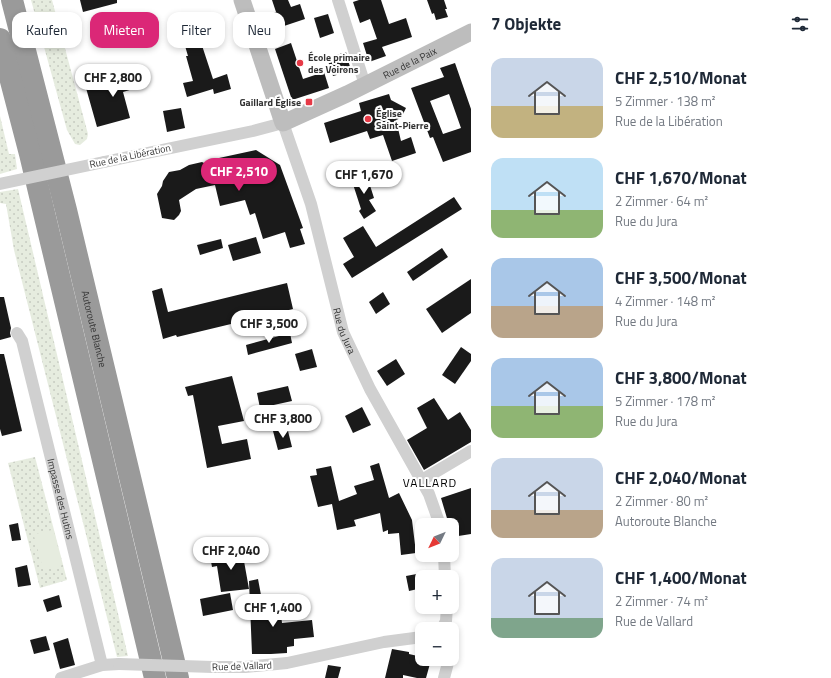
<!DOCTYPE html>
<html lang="de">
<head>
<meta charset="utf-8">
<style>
  :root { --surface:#fff; --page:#f6f6f7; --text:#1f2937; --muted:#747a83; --accent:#db2777 }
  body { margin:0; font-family:"Titillium Web",sans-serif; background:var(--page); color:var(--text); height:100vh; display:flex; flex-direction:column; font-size:15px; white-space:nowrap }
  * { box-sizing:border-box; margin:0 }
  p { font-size:13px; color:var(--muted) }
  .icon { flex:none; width:22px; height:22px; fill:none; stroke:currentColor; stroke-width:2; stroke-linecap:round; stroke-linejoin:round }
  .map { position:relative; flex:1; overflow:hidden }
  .sheet { display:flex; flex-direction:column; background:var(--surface); width:360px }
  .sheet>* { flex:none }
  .hud { position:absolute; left:12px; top:12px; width:380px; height:36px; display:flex; gap:8px }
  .needle { width:26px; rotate:227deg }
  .tools { position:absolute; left:415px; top:518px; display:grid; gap:8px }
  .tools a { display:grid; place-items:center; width:44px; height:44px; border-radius:8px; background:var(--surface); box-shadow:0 2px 6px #0003; font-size:20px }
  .price { position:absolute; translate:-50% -34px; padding:0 9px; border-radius:14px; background:#fff; color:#222; font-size:13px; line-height:26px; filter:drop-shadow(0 1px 2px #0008) }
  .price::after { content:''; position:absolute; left:50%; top:24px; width:12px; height:9px; margin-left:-6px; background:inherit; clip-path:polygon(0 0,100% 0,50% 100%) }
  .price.selected { background:var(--accent); color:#fff }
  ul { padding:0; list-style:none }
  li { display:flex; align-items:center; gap:12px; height:100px; padding:0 20px }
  li span { display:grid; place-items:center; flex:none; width:112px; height:80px; border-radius:12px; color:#555 }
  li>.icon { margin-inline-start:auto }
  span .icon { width:48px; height:48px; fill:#fffc; stroke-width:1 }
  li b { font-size:17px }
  h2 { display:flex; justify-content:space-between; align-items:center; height:48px; padding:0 20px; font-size:17px }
  .pill { padding:0 14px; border-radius:12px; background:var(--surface); box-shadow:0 2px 6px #0003; font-size:14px; line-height:36px }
  .pill.selected { background:var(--accent); color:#fff }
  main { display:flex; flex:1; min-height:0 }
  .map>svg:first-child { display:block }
  .green { fill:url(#green-dots) }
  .pitch { fill:#e6ecdf }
  .building { fill:#1a1a1a; fill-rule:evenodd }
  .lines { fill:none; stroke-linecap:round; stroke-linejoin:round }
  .street { stroke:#d0d0d0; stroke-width:12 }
  .secondary { stroke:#bdbdbd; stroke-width:17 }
  .highway { stroke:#9a9a9a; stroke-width:22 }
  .street-bridge { stroke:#d0d0d0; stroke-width:12 }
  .poi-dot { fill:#e63946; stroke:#fff; stroke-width:1.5 }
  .labels { text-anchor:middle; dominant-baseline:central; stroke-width:4; stroke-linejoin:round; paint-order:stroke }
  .poi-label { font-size:10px; font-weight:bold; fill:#333; stroke:#fff; text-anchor:start }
  .street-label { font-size:10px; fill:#333; stroke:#fff }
  .quarter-label { font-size:12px; letter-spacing:1px; fill:#000; stroke:#fff }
</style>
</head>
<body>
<main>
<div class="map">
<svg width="471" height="678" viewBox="0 0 471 678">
  <defs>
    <pattern id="green-dots" width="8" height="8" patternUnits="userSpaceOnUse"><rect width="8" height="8" fill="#e6ecdf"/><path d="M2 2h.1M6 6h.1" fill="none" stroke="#c6cbc0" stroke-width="1.8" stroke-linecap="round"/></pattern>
  </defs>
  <rect width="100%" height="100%" fill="#fff"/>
  <g class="green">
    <polygon points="31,0 52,0 88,134 87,139 80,145 75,144 67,130"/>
    <polygon points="0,116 9,154 15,154 17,169 0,174"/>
    <polygon points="18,189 128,656 117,657 14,250 6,204 0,203 0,192"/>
    <polygon points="35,457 67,580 40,588 8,463"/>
  </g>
  <polygon class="pitch" points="52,530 54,531 62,564 61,566 45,570 43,569 34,536 35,534"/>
  <g class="building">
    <polygon points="80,0 117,0 117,3 83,12"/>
    <polygon points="272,0 288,0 291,7 300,4 305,19 272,30 267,15 276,12"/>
    <polygon points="359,0 381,0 389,24 406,18 412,37 382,47 386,56 369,62 363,43 377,39 370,19 360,23 353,2"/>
    <polygon points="427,0 444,0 447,9 445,9 448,17 436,20 434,13 432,14"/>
    <polygon points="328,14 334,33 320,38 314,18"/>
    <polygon points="192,15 213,79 227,74 231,89 214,94 213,89 187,97 183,83 193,81 186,56 188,56 177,19"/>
    <polygon points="291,43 303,79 324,72 329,88 292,100 275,49"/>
    <polygon points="346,52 351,71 333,76 327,58"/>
    <path d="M455,63L471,109V152L443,162L433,137L430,138L411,88L444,77L440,68ZM449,94L461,128L443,134L430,101Z"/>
    <polygon points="138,68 143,86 123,92 130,118 97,127 86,88 124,77 122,73"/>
    <polygon points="389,94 391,100 406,108 401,118 396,120 401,141 411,137 416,153 392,161 383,135 370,139 367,131 330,143 324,123 361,111 359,103"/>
    <polygon points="181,108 185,128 167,132 163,111"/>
    <polygon points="256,150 280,165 303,228 300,229 305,244 290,248 285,232 263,239 255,213 250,215 245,200 220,206 215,185 196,189 179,200 181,211 179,215 174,220 162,218 157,194 162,186 163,181 169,172 180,170 189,165 202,162 204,163 218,160 219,158"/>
    <polygon points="366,173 374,198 369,200 376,211 364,219 359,211 361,209 351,178"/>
    <polygon points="454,197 462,209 352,278 343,264 354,257 343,238 363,226 376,247"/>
    <polygon points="256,237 261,253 233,261 228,245"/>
    <polygon points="221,239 223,248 200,255 197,245"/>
    <polygon points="442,248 448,257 413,281 407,272"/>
    <polygon points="471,279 471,313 442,333 426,309"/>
    <polygon points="287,283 293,309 177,337 176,335 163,339 152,291 162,288 168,312"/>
    <polygon points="383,292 390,304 376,314 369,302"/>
    <polygon points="0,297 4,297 11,328 10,333 11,337 0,340"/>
    <polygon points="290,333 292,343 248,355 246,345"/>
    <polygon points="461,347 471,354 471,361 455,384 442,375"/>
    <polygon points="312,349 317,367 300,371 295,354"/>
    <polygon points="0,354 4,354 22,431 2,436 0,429"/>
    <polygon points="396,359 405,374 387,386 377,371"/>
    <polygon points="232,376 244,421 218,426 222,444 247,439 251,459 207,468 193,395 188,396 185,387"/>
    <polygon points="288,386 292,401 260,408 257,393"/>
    <polygon points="434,398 448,420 460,412 471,430 471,442 424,470 407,440 427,428 417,408"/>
    <polygon points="362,407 371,425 353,433 345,416"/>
    <polygon points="287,427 292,447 278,450 273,431"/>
    <polygon points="379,463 389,498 399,493 412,520 416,553 401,555 399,533 388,534 388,530 383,532 380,513 354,520 356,526 337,530 332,504 318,507 310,476 317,475 316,469 331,466 339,501 357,494 354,486 374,480 370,466"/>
    <polygon points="471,488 471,534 452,537 452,525 449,525 441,498"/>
    <polygon points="18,523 21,540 12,541 9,525"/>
    <polygon points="242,550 249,589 221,592 217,566 212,567 210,556"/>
    <polygon points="27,565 31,585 18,587 15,568"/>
    <polygon points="422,573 422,588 409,591 406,576"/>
    <polygon points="258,579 261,595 262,618 281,615 282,623 312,620 314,637 294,639 294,646 287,647 287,653 271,654 252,654 249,581"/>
    <polygon points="230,593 233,610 203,616 200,599"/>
    <polygon points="59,595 62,607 47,612 43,600"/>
    <polygon points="46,636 50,650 34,654 30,640"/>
    <polygon points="68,638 75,665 60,669 53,643"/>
    <polygon points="392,649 409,652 409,654 422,657 422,659 431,660 426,678 417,678 403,675 403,678 385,678"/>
    <polygon points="328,665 341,667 338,678 325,678"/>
  </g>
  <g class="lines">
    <g class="street">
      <polyline points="338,0 365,85"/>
      <path id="s1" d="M104,162L253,131L283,123L311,204L343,332L370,389L429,494L440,525"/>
      <path id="s2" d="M17,333L22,341L102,665"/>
      <polyline points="422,480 471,451"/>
      <polyline points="444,555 445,577"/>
      <polyline points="442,629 446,621 447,607"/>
      <polyline points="213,667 245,667 287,663 384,642 422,637"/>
      <polyline points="61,678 102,665 119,664"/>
      <polyline points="444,678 449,659"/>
    </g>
    <path class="secondary" id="s3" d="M242,0L283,123L347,94L471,32"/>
    <g class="highway">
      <path id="s4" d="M12,0L66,210L178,678"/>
      <polyline points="0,39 30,154 155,678"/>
    </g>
    <g class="street-bridge">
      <polyline points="0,184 104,162"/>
      <polyline points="119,664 213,667"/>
    </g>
  </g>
  <g class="poi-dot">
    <circle cx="300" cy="63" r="4"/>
    <rect x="305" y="98" width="8" height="8" rx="2"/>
    <circle cx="368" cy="119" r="4"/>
  </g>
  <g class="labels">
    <g class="poi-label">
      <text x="308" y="57">École primaire<tspan x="308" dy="12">des Voirons</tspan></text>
      <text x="301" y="102" text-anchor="end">Gaillard Église</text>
      <text x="376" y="113">Église<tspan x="376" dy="12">Saint-Pierre</tspan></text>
    </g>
    <g class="street-label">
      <text stroke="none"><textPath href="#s3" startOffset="270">Rue de la Paix</textPath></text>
      <text transform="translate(130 156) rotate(-12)">Rue de la Libération</text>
      <text stroke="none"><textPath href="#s4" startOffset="339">Autoroute Blanche</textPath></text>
      <text stroke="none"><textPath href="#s1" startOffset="400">Rue du Jura</textPath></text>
      <text stroke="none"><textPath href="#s2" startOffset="172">Impasse des Hutins</textPath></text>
      <text transform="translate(242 666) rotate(-2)">Rue de Vallard</text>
    </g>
    <g class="quarter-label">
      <text x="430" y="482">VALLARD</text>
    </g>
  </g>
</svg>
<div class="tools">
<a><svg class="needle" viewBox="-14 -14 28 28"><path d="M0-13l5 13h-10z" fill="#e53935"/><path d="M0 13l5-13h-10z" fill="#747a83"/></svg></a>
<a>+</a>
<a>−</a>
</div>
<b class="price" style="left:113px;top:98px">CHF 2,800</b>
<b class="price selected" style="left:239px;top:192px">CHF 2,510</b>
<b class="price" style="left:364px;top:195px">CHF 1,670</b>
<b class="price" style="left:269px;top:344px">CHF 3,500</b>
<b class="price" style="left:283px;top:439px">CHF 3,800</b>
<b class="price" style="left:231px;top:571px">CHF 2,040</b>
<b class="price" style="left:273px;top:628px">CHF 1,400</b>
<div class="hud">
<a class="pill">Kaufen</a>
<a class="pill selected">Mieten</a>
<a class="pill">Filter</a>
<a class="pill">Neu</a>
</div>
</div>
<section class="sheet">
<h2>7 Objekte<svg class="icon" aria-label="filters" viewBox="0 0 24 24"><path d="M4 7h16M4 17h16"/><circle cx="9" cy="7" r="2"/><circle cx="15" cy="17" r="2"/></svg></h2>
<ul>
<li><span style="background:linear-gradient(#c9d6e8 60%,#c2b280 0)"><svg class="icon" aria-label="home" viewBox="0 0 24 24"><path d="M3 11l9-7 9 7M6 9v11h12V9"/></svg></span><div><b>CHF 2,510/Monat</b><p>5 Zimmer · 138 m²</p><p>Rue de la Libération</p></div></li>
<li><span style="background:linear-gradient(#bfe0f5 65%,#8fb573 0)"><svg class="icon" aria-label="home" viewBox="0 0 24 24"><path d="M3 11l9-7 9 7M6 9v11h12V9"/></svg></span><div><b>CHF 1,670/Monat</b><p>2 Zimmer · 64 m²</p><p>Rue du Jura</p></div></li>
<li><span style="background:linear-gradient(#a9c7e8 60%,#b9a48a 0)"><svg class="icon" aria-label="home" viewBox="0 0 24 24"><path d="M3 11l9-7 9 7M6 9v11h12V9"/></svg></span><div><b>CHF 3,500/Monat</b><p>4 Zimmer · 148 m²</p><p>Rue du Jura</p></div></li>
<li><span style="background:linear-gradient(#a9c7e8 60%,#8fb573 0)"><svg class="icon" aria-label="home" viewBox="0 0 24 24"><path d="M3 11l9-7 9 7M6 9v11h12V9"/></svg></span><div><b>CHF 3,800/Monat</b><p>5 Zimmer · 178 m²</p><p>Rue du Jura</p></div></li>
<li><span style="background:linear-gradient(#c9d6e8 65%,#b9a48a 0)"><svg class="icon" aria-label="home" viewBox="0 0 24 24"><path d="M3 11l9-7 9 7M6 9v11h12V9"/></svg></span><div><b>CHF 2,040/Monat</b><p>2 Zimmer · 80 m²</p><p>Autoroute Blanche</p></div></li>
<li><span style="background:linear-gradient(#c9d6e8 75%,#7fa58c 0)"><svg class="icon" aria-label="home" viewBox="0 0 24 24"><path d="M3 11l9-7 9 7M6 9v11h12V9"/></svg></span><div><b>CHF 1,400/Monat</b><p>2 Zimmer · 74 m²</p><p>Rue de Vallard</p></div></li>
</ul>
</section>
</main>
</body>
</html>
